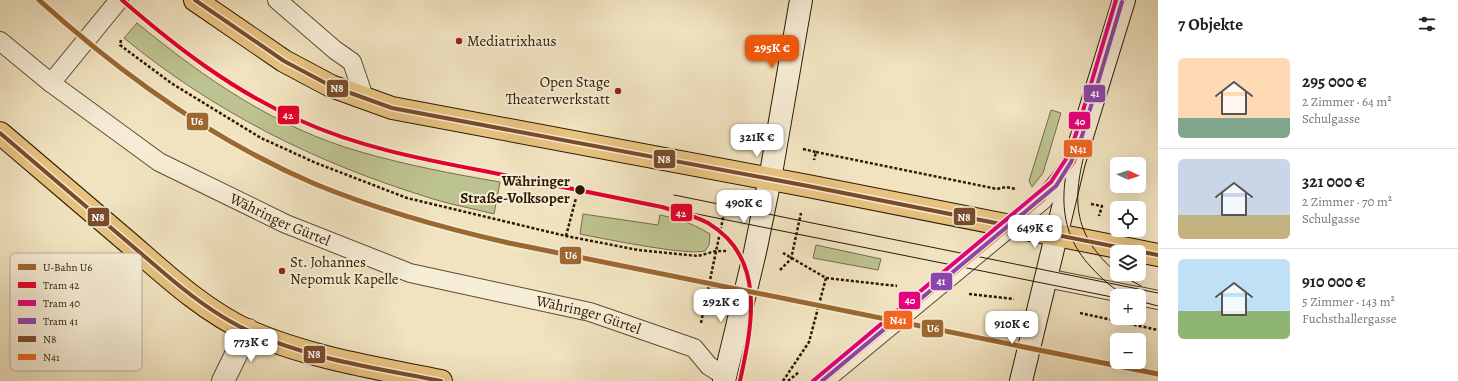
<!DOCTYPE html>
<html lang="de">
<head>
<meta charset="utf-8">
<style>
  :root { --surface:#fff; --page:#f2f2f2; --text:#222; --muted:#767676; --line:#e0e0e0; --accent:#ea580c }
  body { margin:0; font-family:Alegreya,serif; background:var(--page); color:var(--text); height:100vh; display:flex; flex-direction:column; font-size:15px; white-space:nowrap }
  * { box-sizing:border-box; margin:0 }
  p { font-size:13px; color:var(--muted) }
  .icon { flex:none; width:22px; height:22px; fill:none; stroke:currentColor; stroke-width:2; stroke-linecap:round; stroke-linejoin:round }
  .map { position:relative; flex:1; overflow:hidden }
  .details { display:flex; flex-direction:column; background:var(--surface); width:300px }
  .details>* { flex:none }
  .needle { width:26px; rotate:93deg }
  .fabs { position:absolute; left:1110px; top:157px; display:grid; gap:8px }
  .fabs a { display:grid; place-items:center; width:36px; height:36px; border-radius:6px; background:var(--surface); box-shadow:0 4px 16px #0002; font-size:20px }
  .price { position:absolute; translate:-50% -34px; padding:0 9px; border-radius:8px; background:#fff; color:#222; font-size:13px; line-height:26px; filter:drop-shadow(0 1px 2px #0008) }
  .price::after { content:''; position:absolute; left:50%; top:24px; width:12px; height:9px; margin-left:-6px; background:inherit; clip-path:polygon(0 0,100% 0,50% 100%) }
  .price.selected { background:var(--accent); color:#fff }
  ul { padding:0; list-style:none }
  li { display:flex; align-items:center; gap:12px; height:100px; padding:0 20px }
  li+li { border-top:1px solid var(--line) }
  li span { display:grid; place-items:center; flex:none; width:112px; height:80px; border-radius:6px; color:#555 }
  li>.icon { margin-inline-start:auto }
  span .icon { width:48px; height:48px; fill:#fffc; stroke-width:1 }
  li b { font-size:17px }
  h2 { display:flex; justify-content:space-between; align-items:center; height:48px; padding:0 20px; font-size:17px }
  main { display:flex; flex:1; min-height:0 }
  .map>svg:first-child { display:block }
  .green { fill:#bdc390; stroke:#746e48 }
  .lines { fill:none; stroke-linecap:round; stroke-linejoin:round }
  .lane-casing { stroke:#5d4c31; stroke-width:20 }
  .street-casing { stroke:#5d4c31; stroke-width:24 }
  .secondary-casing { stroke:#2c1901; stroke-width:24 }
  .primary-casing { stroke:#2c1901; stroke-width:24 }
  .path { stroke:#2c1901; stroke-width:2.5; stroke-dasharray:3 2; stroke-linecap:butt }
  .lane { stroke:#f6edd6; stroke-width:18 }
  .street { stroke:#f6edd6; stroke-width:22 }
  .secondary { stroke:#f6edd6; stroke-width:22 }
  .primary { stroke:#e8c280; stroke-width:22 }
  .tram { stroke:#2c1901; stroke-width:1 }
  .bus-1-casing { stroke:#f6edd6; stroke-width:7 }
  .bus-2-casing { stroke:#f6edd6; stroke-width:7 }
  .bus-1 { stroke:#7a4b2a; stroke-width:4 }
  .bus-2 { stroke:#f26522; stroke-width:4 }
  .tram-1-casing { stroke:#f6edd6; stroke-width:7 }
  .tram-2-casing { stroke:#f6edd6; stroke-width:7 }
  .tram-3-casing { stroke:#f6edd6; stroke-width:7 }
  .tram-1 { stroke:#e4002b; stroke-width:4 }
  .tram-2 { stroke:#e5007d; stroke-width:4 }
  .tram-3 { stroke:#8e44ad; stroke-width:4 }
  .metro-1-casing { stroke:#f6edd6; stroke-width:8 }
  .metro-1 { stroke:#9d6830; stroke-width:5 }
  .poi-dot { fill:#8f2418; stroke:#f6edd6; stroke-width:1.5 }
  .stop-dot { fill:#2c1901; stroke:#f6edd6; stroke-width:1.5 }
  .labels { text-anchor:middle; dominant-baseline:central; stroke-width:4; stroke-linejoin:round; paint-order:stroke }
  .poi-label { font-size:15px; fill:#2c1901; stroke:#f6edd6; text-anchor:start }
  .stop-label { font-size:15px; font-weight:bold; fill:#2c1901; stroke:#f6edd6; text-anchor:end }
  .street-label { font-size:15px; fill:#2c1901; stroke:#f6edd6 }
  .key { fill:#f6edd6; stroke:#b9ad96; stroke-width:1 }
  .key-label { font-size:11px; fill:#2c1901 }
  .line-badge { stroke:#f6edd6; stroke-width:1.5 }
  .badge-label { font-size:11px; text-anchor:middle; font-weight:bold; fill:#fff }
</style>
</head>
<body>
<main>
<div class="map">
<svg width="1158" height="381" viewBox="0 0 1158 381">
  <rect width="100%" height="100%" fill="#f1e3c0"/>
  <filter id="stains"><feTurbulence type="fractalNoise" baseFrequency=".005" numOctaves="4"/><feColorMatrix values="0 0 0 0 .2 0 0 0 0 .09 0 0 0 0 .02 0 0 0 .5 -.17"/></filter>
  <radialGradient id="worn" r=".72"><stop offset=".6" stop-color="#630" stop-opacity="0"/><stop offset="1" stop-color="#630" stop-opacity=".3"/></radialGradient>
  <g class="green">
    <path d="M137,23C204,78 276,128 361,152C406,165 453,174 500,182L494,214C471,208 447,204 424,196C314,162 213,111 124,38Z"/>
    <polygon points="1051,110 1061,113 1043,173 1032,187 1029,181"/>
    <path d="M583,214L658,225L660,215C679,219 694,224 710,234L709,245L705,251C695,253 682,251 671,250C641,246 610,240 580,234Z"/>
    <polygon points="816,245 881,259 878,270 813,258"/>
  </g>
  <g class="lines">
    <defs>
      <g id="lane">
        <polyline points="277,0 335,50 352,62 365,100"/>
        <path id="s1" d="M0,41L51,83L159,162L286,224L410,273L590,312L694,348L709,366L725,376"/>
        <polyline points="51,83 119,0"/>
        <polyline points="1046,278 1137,296"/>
        <polyline points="1139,296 1158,300"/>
        <polyline points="824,381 1043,200 1073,163"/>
      </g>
      <polyline id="street" points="223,381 248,330"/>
      <g id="secondary">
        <polyline points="724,381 755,252 770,179 801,0"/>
        <polyline points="1021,381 1074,162 1124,0"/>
      </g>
      <g id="primary">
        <polyline points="195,0 284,61 331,86 392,108 808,186 1158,255"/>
        <path d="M0,133C43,170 86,206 129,243C166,275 203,310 248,331C310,358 376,368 441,381"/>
      </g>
    </defs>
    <use href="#lane" class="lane-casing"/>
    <use href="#street" class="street-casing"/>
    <use href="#secondary" class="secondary-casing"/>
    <use href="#primary" class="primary-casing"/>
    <g class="path">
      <polyline points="121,40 120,45 171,83 261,138 316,163 407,198 566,236 638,250 698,256 716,251 727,251"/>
      <polyline points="744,147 747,137 750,138"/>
      <polyline points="803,149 816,152 814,160"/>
      <polyline points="816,152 997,189 1006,187 1016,189"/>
      <polyline points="1091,204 1102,206 1099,216"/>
      <polyline points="566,236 576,198"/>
      <polyline points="780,270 791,259 801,213"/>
      <polyline points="826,278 897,286"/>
      <polyline points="969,294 1014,299"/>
      <polyline points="1080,313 1158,330"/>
      <polyline points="701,323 727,199"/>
      <polyline points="783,381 809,342 826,278 783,253"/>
      <polyline points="788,381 799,372"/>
    </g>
    <use href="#lane" class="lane"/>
    <use href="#street" class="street"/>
    <use href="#secondary" class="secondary"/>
    <use href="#primary" class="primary"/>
    <g class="tram">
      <path d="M1076,134C1061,181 1054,228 1091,267C1102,279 1113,289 1127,296"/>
      <path d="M1088,141C1072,196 1070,233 1117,273"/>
      <polyline points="674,195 1158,293"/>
      <polyline points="662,207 1117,298"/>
      <polyline points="1119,274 1141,286"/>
      <polyline points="1139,301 1158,306"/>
    </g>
    <defs>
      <g id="bus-1">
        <polyline points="195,0 284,61 331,86 392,108 808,186 1158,255"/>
        <path d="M0,133L171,279C195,299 219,317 247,330C307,359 376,368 441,381"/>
      </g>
      <polyline id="bus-2" points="824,381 1043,200 1074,162 1124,0"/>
    </defs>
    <use href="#bus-1" class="bus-1-casing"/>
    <use href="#bus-2" class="bus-2-casing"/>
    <use href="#bus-1" class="bus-1"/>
    <use href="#bus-2" class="bus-2"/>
    <defs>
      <path id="tram-1" d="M122,0C176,47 233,91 299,120C358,147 421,159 484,171C544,183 603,195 662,207C677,212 694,215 708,223C767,258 752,326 740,381"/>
      <polyline id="tram-2" points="813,381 1051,182 1066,159 1076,134 1116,0"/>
      <polyline id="tram-3" points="822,381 1056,186 1071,162 1082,136 1122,2"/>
    </defs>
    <use href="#tram-1" class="tram-1-casing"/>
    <use href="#tram-2" class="tram-2-casing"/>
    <use href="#tram-3" class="tram-3-casing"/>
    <use href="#tram-1" class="tram-1"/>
    <use href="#tram-2" class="tram-2"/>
    <use href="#tram-3" class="tram-3"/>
    <defs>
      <path id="metro-1" d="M39,0C122,75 212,140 315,184C378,210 443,228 509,243L1158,374"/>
    </defs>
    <use href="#metro-1" class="metro-1-casing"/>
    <use href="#metro-1" class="metro-1"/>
  </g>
  <g class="poi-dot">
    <circle cx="459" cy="41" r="4"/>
    <circle cx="618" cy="91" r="4"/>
    <circle cx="282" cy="271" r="4"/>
  </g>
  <circle class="stop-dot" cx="580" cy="190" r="5.5"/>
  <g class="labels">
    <g class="poi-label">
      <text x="467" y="41">Mediatrixhaus</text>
      <text x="610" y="82" text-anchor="end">Open Stage<tspan x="610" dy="17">Theaterwerkstatt</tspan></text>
      <text x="290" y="262">St. Johannes<tspan x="290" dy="17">Nepomuk Kapelle</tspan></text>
    </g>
    <g class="stop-label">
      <text x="570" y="181">Währinger<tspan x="570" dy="17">Straße-Volksoper</tspan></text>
    </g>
    <g class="street-label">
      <text stroke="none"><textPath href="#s1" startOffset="334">Währinger Gürtel</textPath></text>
      <text stroke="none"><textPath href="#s1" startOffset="658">Währinger Gürtel</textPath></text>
    </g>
  </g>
  <rect x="10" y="253" width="132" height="118" rx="6" class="key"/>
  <rect x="18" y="264" width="18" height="6" fill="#9d6830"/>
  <rect x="18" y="282" width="18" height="6" fill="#e4002b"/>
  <rect x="18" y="300" width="18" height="6" fill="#e5007d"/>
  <rect x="18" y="318" width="18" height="6" fill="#8e44ad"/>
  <rect x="18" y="336" width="18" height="6" fill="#7a4b2a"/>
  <rect x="18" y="354" width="18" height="6" fill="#f26522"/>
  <g class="key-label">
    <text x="43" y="271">U-Bahn U6</text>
    <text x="43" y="289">Tram 42</text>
    <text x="43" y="307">Tram 40</text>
    <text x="43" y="325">Tram 41</text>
    <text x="43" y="343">N8</text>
    <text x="43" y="361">N41</text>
  </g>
  <g class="line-badge">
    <rect x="326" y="79" width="23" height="19" rx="4" fill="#7a4b2a"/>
    <rect x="1083" y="84" width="23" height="19" rx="4" fill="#8e44ad"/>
    <rect x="277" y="105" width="23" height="20" rx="4" fill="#e4002b"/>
    <rect x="1068" y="111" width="23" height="19" rx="4" fill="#e5007d"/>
    <rect x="186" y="112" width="23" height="19" rx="4" fill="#9d6830"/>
    <rect x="1063" y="139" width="30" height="19" rx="4" fill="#f26522"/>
    <rect x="653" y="149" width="23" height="20" rx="4" fill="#7a4b2a"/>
    <rect x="670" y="203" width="23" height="19" rx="4" fill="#e4002b"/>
    <rect x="953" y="207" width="23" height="19" rx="4" fill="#7a4b2a"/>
    <rect x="87" y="207" width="23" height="20" rx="4" fill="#7a4b2a"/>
    <rect x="559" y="246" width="23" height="19" rx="4" fill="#9d6830"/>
    <rect x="930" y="272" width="23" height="19" rx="4" fill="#8e44ad"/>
    <rect x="898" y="291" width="23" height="19" rx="4" fill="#e5007d"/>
    <rect x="883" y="310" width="30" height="20" rx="4" fill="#f26522"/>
    <rect x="921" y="319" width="23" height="19" rx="4" fill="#9d6830"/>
    <rect x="303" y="345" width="23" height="19" rx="4" fill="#7a4b2a"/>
  </g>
  <g class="badge-label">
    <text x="337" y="92">N8</text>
    <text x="1095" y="97">41</text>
    <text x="288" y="119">42</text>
    <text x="1080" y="125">40</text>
    <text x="197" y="125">U6</text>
    <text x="1078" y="153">N41</text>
    <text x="664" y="163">N8</text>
    <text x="681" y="217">42</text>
    <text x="964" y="221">N8</text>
    <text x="98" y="221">N8</text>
    <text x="571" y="259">U6</text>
    <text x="941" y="285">41</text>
    <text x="910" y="304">40</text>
    <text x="898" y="324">N41</text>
    <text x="933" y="332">U6</text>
    <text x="314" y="358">N8</text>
  </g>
  <rect width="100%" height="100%" filter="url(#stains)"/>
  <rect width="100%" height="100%" fill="url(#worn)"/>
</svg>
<div class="fabs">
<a><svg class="needle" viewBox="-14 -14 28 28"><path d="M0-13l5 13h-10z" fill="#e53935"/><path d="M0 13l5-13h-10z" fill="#767676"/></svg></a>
<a><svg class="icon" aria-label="locate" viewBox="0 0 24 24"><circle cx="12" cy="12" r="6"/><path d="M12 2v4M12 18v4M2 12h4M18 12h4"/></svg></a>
<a><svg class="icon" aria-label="layers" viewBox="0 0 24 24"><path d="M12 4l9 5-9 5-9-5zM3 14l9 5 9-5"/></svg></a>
<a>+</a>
<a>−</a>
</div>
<b class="price selected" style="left:772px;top:69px">295K €</b>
<b class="price" style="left:757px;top:158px">321K €</b>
<b class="price" style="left:744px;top:224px">490K €</b>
<b class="price" style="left:1035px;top:249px">649K €</b>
<b class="price" style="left:721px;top:323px">292K €</b>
<b class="price" style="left:1012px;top:345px">910K €</b>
<b class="price" style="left:251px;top:363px">773K €</b>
</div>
<section class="details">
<h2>7 Objekte<svg class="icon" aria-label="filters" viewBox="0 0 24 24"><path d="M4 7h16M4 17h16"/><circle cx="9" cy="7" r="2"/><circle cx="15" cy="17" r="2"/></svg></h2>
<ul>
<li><span style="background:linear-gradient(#ffd9b3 75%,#7fa58c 0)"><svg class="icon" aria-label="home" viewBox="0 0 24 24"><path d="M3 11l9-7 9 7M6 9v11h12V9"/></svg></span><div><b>295 000 €</b><p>2 Zimmer · 64 m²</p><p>Schulgasse</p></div></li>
<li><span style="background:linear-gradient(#c9d6e8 70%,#c2b280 0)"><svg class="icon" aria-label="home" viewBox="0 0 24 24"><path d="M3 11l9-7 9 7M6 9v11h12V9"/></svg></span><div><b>321 000 €</b><p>2 Zimmer · 70 m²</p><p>Schulgasse</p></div></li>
<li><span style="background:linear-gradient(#bfe0f5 65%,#8fb573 0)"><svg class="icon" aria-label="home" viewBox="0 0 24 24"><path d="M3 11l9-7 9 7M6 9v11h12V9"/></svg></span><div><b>910 000 €</b><p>5 Zimmer · 143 m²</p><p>Fuchsthallergasse</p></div></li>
</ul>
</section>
</main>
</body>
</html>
